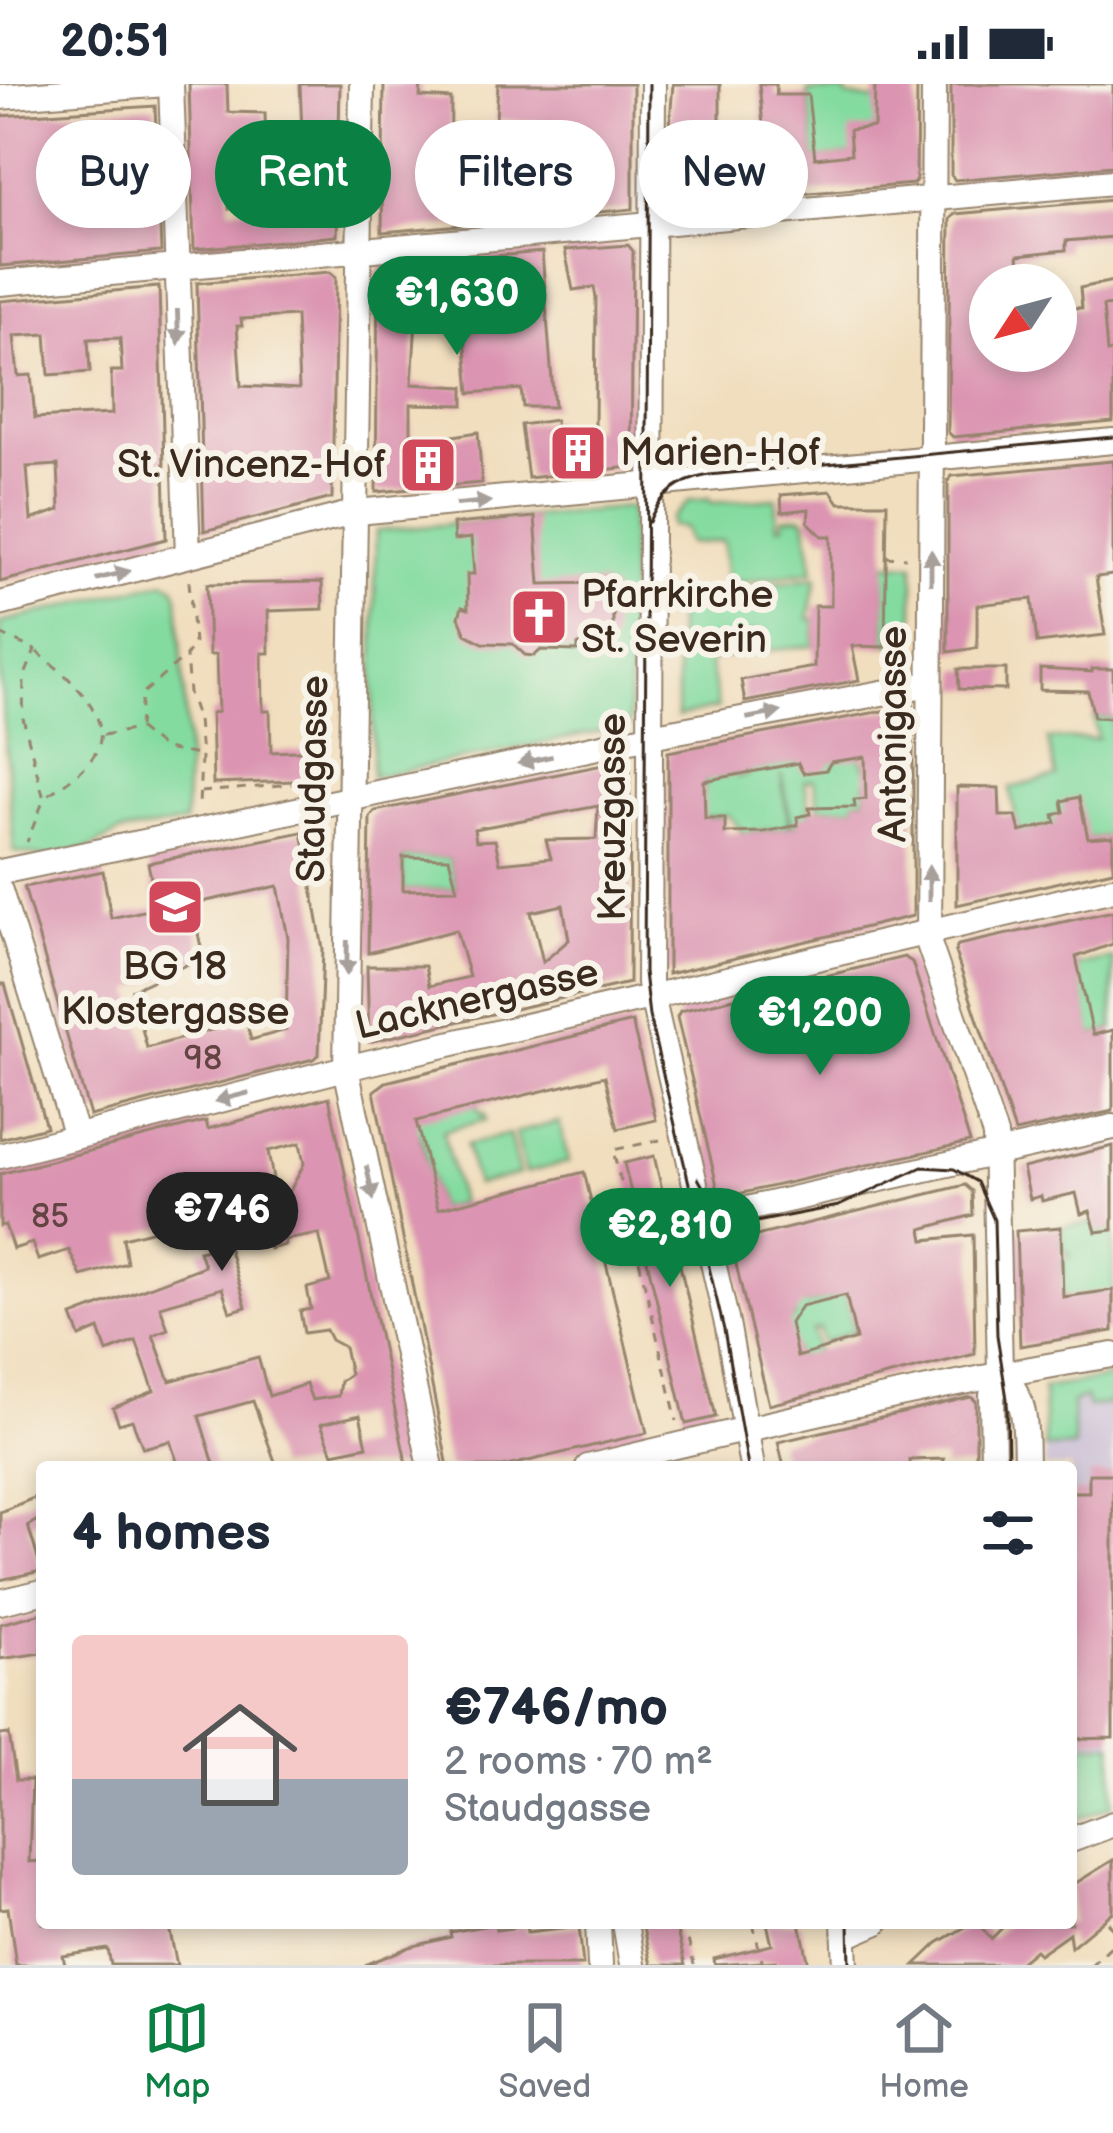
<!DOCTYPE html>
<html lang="en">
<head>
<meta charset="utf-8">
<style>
  :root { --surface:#fff; --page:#f2f2f3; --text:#1f2937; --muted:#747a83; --line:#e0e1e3; --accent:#0b8043 }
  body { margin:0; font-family:"Balsamiq Sans",sans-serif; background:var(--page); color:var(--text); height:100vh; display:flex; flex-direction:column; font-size:45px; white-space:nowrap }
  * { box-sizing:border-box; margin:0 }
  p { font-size:39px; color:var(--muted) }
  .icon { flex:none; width:66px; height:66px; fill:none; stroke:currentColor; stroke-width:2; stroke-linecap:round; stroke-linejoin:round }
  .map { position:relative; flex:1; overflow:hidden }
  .details { position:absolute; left:36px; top:1377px; width:1041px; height:468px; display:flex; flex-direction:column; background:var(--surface); border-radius:12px; box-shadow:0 6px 18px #0003 }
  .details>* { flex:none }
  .top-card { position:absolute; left:36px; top:36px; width:1041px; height:108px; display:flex; gap:24px }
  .needle { width:78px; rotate:234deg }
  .tools { position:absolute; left:969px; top:180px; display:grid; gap:24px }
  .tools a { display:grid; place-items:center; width:108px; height:108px; border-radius:50%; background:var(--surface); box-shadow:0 6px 18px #0003; font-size:60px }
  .price { position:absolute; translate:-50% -102px; padding:0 27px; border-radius:42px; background:var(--accent); color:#fff; font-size:39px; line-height:78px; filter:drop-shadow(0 3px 6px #0008) }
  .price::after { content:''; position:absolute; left:50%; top:72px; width:36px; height:27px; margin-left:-18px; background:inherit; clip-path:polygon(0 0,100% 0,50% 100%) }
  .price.selected { background:#222; color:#fff }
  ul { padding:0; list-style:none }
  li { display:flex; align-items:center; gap:36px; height:300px; padding:0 36px }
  li span { display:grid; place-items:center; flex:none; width:336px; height:240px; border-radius:12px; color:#555 }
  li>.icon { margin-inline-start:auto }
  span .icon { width:144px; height:144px; fill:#fffc; stroke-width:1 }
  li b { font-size:51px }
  h2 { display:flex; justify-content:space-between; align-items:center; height:144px; padding:0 36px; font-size:51px }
  .chip { padding:0 42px; border-radius:54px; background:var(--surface); box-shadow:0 6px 18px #0003; font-size:42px; line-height:108px }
  .chip.selected { background:var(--accent); color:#fff }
  .status { display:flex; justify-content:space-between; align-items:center; height:84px; padding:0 60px; background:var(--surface); direction:ltr }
  .status svg { height:33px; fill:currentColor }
  .dock { display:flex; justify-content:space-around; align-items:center; height:168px; border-top:3px solid var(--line); background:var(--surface); font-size:33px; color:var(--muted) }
  .dock a { display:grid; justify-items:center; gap:6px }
  .dock .selected { color:var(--accent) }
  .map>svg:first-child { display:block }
  .industrial { fill:#cabfd6 }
  .green { fill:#84dba0; stroke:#60825f; stroke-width:3 }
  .building { fill:#db94b1; fill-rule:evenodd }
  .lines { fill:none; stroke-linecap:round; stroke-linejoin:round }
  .minor-casing { stroke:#96846e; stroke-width:28 }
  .path { stroke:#96846e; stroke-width:3; stroke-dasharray:9 9; stroke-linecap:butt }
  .minor { stroke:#fff; stroke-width:24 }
  .tram { stroke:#3b2a1e; stroke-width:3 }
  .oneway { fill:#a79f9a }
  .labels { text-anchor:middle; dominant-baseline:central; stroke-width:12; stroke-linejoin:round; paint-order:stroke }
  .number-label { font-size:33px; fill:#634443 }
  .poi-label { font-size:39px; fill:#3b2a1e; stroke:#f7f3e8; text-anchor:start }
  .street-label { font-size:39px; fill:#3b2a1e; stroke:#f7f3e8 }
</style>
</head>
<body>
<div class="status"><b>20:51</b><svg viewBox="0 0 49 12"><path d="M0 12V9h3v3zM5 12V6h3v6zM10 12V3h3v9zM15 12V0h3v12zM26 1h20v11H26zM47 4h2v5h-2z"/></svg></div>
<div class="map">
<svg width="1113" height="1881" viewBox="0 0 1113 1881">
  <rect width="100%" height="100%" fill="#f7f3e8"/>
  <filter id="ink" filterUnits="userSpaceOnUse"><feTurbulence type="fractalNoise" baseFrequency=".00833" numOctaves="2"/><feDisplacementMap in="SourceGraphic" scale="24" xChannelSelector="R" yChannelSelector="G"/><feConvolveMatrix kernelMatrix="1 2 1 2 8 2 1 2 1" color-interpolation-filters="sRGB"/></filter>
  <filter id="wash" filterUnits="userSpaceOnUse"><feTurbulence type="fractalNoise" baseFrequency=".004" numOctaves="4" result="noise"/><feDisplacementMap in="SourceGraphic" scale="48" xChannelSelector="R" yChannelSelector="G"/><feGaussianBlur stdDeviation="2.7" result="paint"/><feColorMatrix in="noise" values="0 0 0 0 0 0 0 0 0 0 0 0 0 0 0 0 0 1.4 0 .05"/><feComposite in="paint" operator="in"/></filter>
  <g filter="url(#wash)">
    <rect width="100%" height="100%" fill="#f1debe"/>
    <polygon class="industrial" points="1113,1293 1113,1721 1072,1738 1071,1383 1045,1383 1043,1304"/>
    <g class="green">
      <polygon points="808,7 846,8 847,13 883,17 873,68 815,75"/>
      <polygon points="776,414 778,442 784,441 783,434 800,432 805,435 814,487 727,500 723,457 689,460 684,443 671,442 671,435 689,417 709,415 711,419"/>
      <polygon points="631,423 629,642 372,693 376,447"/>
      <polygon points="885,479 914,480 914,564 885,559"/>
      <polygon points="817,493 809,535 815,535 814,562 762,567 758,548 748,549 751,569 709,576 718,624 677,633 677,515"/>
      <polygon points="165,497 174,502 178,512 187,656 185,739 119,749 90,764 48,773 14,768 0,590 0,539"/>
      <polygon points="1094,633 1113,634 1113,752 1090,754 1024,773 1010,704 1056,693 1048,655 1098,655"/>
      <polygon points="860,672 871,698 865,699 866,715 855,716 855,723 819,724 814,696 805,697 811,738 792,742 781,690 789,743 743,749 729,731 699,734 706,696 737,690 738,693 746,692 746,688 798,678 835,677 835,673"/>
      <polygon points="403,773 449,774 457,805 403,806"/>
      <polygon points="1113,874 1113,946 1092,951 1077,882"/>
      <polygon points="418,1022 477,1022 480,1030 484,1029 486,1036 443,1047 460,1119 438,1125 420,1050 412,1051"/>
      <polygon points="559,1038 569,1078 525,1089 515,1049"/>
      <polygon points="509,1050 519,1090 476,1101 466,1061"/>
      <polygon points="1095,1139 1097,1148 1113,1146 1113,1210 1087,1210 1068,1217 1067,1212 1055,1214 1055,1192 1062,1191 1063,1175 1071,1171 1062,1163 1061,1143"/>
      <polygon points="799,1193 806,1221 846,1210 854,1247 822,1259 819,1245 812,1247 818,1273 797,1273 787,1240 795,1232"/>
      <polygon points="1113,1293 1113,1319 1088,1323 1085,1314 1072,1318 1074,1363 1045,1364 1043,1304"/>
      <polygon points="1071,1660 1113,1660 1113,1721 1072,1738"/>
    </g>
    <g id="blocks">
      <g class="building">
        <polygon points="189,0 227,0 228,28 265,29 266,66 228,68 229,125 338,116 337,152 194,165"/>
        <polygon points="300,0 340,0 338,93 265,92 265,71 303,71"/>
        <polygon points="384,0 421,0 420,13 451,15 450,110 484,106 482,79 538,74 538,38 496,36 498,0 633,0 633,125 558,132 554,115 538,117 539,134 382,148"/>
        <polygon points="673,0 720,0 720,76 766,72 759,0 776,0 776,11 808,11 815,74 851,70 849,46 874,43 875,0 917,0 916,96 913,100 673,121 669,50"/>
        <polygon points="951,0 1113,0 1113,82 955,96 951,91"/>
        <path d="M155,22L161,168L0,182V32ZM118,65L120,98L61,103L59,69Z"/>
        <polygon points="1113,116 1113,153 1066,157 1066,166 1018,171 1021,201 990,201 990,267 1056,267 1056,223 1082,224 1080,204 1113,197 1113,221 1103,222 1107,268 1113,268 1113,338 953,353 948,348 950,135 955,130"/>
        <polygon points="628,161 633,167 631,383 528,394 521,341 555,336 556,354 576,344 595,344 596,214 594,203 573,206 565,166"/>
        <path d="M542,168L554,323H523L521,305L470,309L462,215L417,219L412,300L464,303V321L411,320V359L478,348L482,399L376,408L378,188L385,181ZM514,209L516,243L487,245L483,210Z"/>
        <path d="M330,188L336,193L332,414L204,447L197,199ZM296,232L299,305L241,302L237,242H242L241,235Z"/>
        <path d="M159,203L166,455L0,498V217ZM46,250L49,291L90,288L88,255L120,254L122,287H111L112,330L35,334L31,291L18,292L14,252ZM58,381L60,426L31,436L27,383Z"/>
        <polygon points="1113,377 1113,491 1096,493 1105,551 1037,559 1032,515 977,521 977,564 948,568 948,397 952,392"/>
        <polygon points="831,407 839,419 887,419 885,563 852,562 859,596 745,618 741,596 814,583 815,522 831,522 831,452 822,452 808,438 809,425 782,428 781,411"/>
        <polygon points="535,433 540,500 604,499 604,504 613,504 613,560 578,561 578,567 541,566 534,572 525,571 513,560 483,559 466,550 459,533 462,523 468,525 467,490 474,490 471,454 454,456 453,440"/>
        <polygon points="322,498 323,525 268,527 269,569 262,569 263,627 270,627 271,668 320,666 321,696 213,700 211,629 218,628 216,571 209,571 207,500"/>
        <polygon points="958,585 1006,585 1006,606 959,605"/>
        <polygon points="1040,585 1092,588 1092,585 1113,585 1113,634 1094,633 1088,607 1040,606"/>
        <path d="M913,621V832L668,890V668ZM865,673L866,715L854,716L855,723L809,724L810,730L797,733L798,741L764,748L725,749V734H705L704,697L798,679L803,689L826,686L831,678Z"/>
        <path d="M622,677L630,683L629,899L369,958L367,882H425L429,902L469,893L456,846L368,869L370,733L375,727ZM598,722L596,755L546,756L551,774L500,779L495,756L476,757L474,745ZM403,773L449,774L457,805L403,806ZM563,821L569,856L543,878L531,828Z"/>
        <polygon points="957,703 999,704 1000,732 1016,732 1020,748 1056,739 1054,731 1064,728 1062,717 1079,713 1088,754 1113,752 1113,786 957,821"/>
        <path d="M302,748L323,865L319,971L313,975L90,1032L24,803L103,787L111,834L157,824L148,779ZM278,802L288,854L286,946L251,956L247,940L237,942V939L147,964L132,906L203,873L192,820Z"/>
        <polygon points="1113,827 1113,860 1076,873 1093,951 1113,946 1113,1027 1015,1048 955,868 958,861"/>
        <polygon points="904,873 912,878 970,1058 720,1114 677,933 680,927"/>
        <polygon points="0,900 5,900 46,1043 0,1055"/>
        <polygon points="632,938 656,1036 618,1045 605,992 416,1037 438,1125 584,1088 647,1349 503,1383 448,1383 374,1007 386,998"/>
        <path d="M329,1013L407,1383H277L253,1317L199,1332L215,1383H179L170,1357L143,1364L132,1336L119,1340L113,1324L154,1307L136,1257L107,1268L99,1245L80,1253L72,1232L204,1182L199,1167L227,1159L246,1223L230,1228L222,1204L160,1222L168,1245L153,1251L170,1297L258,1273L269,1312L306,1300L312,1316L338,1312L340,1297L350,1290L344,1263L331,1256L326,1246L304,1249L300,1227L311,1225L307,1204L330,1198L319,1150L284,1156L285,1161L270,1165L269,1159L262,1160L267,1150L263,1129L225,1136L223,1128L123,1154L127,1179L81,1192L69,1166L38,1176L32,1159L13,1165L5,1141L0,1142V1090L206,1037L208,1045ZM300,1059L304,1080L279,1128L268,1067ZM360,1331L367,1362L333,1369L321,1340Z"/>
        <polygon points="1113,1062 1113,1146 1096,1148 1090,1127 1081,1130 1076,1109 1042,1117 1041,1112 1030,1115 1023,1084"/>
        <polygon points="654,1072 716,1333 686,1340 624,1079"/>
        <path d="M965,1101L972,1107L973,1131L922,1145L924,1156L973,1151L975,1270L769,1321L732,1163L736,1157ZM846,1211L856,1255L797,1273L790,1239L801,1222Z"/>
        <polygon points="1061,1143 1063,1213 1113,1206 1113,1247 1020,1262 1016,1147"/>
        <polygon points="971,1313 976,1317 976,1383 944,1383 944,1375 909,1376 911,1383 784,1383 778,1358"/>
        <polygon points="1089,1390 1113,1390 1113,1654 1071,1655 1071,1408 1089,1408"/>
        <polygon points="36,1413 42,1433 28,1442 42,1487 0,1496 0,1428"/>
        <polygon points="42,1529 42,1569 0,1575 0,1540"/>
        <polygon points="9,1650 16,1696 32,1696 29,1778 42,1777 42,1839 168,1839 177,1881 111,1881 108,1865 63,1872 65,1881 16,1881 8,1824 0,1825 0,1651"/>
        <polygon points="1113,1776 1113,1828 1071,1863 1069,1849 1039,1870 1035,1866 1017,1881 915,1881 938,1859 972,1839 978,1839 991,1855 1007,1839 1071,1839 1071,1802"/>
        <polygon points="642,1839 675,1839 685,1881 651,1881"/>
        <polygon points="767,1839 800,1839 809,1881 777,1881 776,1877 715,1881 714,1875 772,1861"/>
        <polygon points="495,1840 496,1846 526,1842 527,1848 579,1842 583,1881 365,1881 410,1863 451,1853 450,1848"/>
      </g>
    </g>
  </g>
  <g filter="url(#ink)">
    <use href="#blocks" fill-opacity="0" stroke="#96846e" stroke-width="3"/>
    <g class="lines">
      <defs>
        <g id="minor">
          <polyline points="171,0 188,471"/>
          <polyline points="362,0 346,984 431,1383"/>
          <polyline points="653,0 649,899 728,1244 752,1383"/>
          <polyline points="934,0 929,860 995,1051 1000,1289 992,1311 993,1383"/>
          <polyline points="0,13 166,0"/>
          <polyline points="0,199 1113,98"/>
          <polyline points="0,520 357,428 1113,357"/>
          <polyline points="0,788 645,653 930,600"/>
          <polyline points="0,807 76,1052"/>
          <polyline points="0,1072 346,984 1113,805"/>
          <polyline points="702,1135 1113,1043"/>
          <path d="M1000,1289C1029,1314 1025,1346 1026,1383"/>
          <path d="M588,1383C762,1341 936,1299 1113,1271"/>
          <polyline points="0,1518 42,1508"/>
          <polyline points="1071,1756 1113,1740"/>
          <polyline points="598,1839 600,1881"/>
          <polyline points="625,1839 632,1881"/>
          <polyline points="844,1839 846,1881"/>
          <polyline points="846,1852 876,1839"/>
        </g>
      </defs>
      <use href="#minor" class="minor-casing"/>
      <g class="path">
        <polyline points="885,473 906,474"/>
        <polyline points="189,497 194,559 186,572 189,609 198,636 201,672 199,723"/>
        <polyline points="0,550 35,566 24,594 23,634 44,715 27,758"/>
        <path d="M37,568C63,588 116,630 96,668C86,687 62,701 45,713"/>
        <polyline points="139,643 142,610 186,572"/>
        <polyline points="103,651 139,645 164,665 199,671"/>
        <polyline points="201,708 305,699"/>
        <polyline points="660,1056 613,1066 677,1337"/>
        <polyline points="1108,1838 1113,1845"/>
        <polyline points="684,1839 694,1881"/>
        <polyline points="753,1839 763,1881"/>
        <polyline points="1091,1881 1113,1860"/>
      </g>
      <use href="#minor" class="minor"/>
      <g class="tram">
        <polyline points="649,0 644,888 649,932 724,1246 748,1383"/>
        <path d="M649,438C659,411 681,396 709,391L1113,353"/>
        <polyline points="698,1094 716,1126 751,1139 839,1122 922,1083 954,1085 977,1098 994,1136 997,1251 1007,1315 1008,1383"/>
        <polyline points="849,1839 850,1881"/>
      </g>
    </g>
    <defs><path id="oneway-solid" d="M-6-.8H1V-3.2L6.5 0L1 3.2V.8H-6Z" transform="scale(3)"/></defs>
    <g class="oneway">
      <use href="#oneway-solid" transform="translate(178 243) rotate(88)"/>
      <use href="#oneway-solid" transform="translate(473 419) rotate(-5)"/>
      <use href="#oneway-solid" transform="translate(931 483) rotate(-90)"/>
      <use href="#oneway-solid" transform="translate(113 491) rotate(-14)"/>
      <use href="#oneway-solid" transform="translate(764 631) rotate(-11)"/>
      <use href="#oneway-solid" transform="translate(535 676) rotate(168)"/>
      <use href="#oneway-solid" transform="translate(929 799) rotate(-90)"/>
      <use href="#oneway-solid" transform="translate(347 874) rotate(91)"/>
      <use href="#oneway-solid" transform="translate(232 1013) rotate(166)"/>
      <use href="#oneway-solid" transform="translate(370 1099) rotate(78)"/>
    </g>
  </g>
  <defs>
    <symbol id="building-square" viewBox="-11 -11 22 22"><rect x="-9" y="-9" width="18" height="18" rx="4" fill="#d1495b" stroke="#f7f3e8"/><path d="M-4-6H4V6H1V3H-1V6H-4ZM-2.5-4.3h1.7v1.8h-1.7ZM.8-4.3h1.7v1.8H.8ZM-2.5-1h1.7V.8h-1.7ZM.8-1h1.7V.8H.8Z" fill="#fff"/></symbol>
    <symbol id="church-square" viewBox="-11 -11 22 22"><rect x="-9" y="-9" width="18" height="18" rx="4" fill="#d1495b" stroke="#f7f3e8"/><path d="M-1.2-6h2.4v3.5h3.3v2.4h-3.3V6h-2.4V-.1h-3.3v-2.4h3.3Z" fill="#fff"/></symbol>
    <symbol id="school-square" viewBox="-11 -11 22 22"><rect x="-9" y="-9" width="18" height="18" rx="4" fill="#d1495b" stroke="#f7f3e8"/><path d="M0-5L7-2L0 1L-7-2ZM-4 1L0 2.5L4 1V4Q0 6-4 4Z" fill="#fff"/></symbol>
  </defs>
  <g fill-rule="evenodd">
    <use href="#building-square" x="545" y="336" width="66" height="66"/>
    <use href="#building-square" x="395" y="348" width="66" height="66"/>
    <use href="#church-square" x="506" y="500" width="66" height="66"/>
    <use href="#school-square" x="142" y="790" width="66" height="66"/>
  </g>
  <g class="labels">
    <g class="number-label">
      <text x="203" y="975">98</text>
      <text x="50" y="1133">85</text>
    </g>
    <g class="poi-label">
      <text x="620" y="369">Marien-Hof</text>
      <text x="386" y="381" text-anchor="end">St. Vincenz-Hof</text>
      <text x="581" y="511">Pfarrkirche<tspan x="581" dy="45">St. Severin</tspan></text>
      <text x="175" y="883" text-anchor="middle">BG 18<tspan x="175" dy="45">Klostergasse</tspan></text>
    </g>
    <g class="street-label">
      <text transform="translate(894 650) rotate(-90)">Antonigasse</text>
      <text transform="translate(314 695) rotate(-89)">Staudgasse</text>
      <text transform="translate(613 733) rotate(-90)">Kreuzgasse</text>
      <text transform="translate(477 916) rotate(-13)">Lacknergasse</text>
    </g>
  </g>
</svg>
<div class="tools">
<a><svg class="needle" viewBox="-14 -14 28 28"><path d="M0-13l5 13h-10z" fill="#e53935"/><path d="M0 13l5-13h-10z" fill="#747a83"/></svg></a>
</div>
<b class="price" style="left:457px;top:274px">€1,630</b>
<b class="price" style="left:820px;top:994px">€1,200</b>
<b class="price selected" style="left:222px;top:1190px">€746</b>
<b class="price" style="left:670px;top:1206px">€2,810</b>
<div class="top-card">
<a class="chip">Buy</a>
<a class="chip selected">Rent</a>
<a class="chip">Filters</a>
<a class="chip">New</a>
</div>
<section class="details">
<h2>4 homes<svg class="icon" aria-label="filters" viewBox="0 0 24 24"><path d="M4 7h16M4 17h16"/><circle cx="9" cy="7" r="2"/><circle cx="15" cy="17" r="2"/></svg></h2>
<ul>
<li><span style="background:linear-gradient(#f6c9c9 60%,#9aa5b1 0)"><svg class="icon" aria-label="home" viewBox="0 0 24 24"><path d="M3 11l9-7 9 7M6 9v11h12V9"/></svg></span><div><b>€746/mo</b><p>2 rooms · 70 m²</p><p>Staudgasse</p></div></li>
</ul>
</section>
</div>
<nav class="dock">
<a class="selected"><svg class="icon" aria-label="map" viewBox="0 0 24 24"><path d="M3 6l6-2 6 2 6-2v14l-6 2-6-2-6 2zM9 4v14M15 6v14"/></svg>Map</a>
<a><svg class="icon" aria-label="saved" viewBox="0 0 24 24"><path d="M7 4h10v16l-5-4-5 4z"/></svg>Saved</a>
<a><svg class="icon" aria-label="home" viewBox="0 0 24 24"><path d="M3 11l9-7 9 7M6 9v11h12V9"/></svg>Home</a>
</nav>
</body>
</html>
